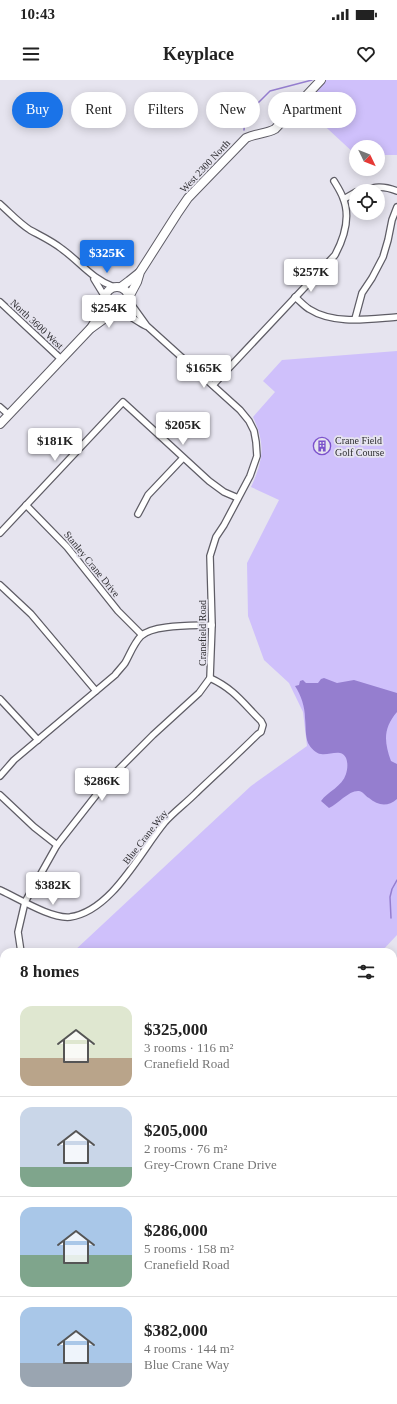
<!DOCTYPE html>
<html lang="en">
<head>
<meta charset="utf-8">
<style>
  :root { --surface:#fff; --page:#f2f2f2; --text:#222; --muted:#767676; --line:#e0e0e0; --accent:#1a73e8 }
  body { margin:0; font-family:Georgia,serif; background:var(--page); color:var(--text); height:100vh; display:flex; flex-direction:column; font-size:15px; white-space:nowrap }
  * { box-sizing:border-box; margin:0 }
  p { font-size:13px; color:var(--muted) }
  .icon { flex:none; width:22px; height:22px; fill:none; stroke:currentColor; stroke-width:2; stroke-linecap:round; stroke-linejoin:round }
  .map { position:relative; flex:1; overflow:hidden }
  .side { position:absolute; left:0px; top:868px; width:397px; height:456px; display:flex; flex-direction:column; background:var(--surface); border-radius:12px 12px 0 0; box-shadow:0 2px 10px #0003 }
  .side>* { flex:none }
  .top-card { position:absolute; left:12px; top:12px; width:373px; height:36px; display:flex; gap:8px }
  .needle { width:26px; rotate:133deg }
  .fabs { position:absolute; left:349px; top:60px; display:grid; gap:8px }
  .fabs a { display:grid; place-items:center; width:36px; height:36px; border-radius:50%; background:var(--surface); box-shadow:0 2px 10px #0003; font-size:20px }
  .price { position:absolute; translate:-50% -34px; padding:0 9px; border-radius:4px; background:#fff; color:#222; font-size:13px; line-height:26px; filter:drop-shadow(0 1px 2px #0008) }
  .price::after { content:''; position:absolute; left:50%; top:24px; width:12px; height:9px; margin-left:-6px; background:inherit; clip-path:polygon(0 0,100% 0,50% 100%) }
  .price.selected { background:var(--accent); color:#fff }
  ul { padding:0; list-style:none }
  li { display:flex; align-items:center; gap:12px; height:100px; padding:0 20px }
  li+li { border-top:1px solid var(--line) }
  li span { display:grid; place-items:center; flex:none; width:112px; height:80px; border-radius:12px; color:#555 }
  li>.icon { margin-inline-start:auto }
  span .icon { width:48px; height:48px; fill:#fffc; stroke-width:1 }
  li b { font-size:17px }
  h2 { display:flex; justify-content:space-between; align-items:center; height:48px; padding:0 20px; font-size:17px }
  .chip { padding:0 14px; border-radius:18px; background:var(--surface); box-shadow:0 2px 10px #0003; font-size:14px; line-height:36px }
  .chip.selected { background:var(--accent); color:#fff }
  .status { display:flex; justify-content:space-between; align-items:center; height:28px; padding:0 20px; background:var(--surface); direction:ltr }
  .status svg { height:11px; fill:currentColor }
  header { display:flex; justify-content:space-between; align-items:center; height:52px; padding:0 20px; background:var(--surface); font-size:18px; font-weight:700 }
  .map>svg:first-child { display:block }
  .green { fill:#cfc0fb }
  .water { fill:#957ecf }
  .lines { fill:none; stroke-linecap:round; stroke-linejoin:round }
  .stream { stroke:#957ecf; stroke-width:1.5 }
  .street-casing { stroke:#5f5d66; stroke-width:8 }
  .secondary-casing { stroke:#5f5d66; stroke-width:10 }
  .street { stroke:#fff; stroke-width:5.5 }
  .secondary { stroke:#fff; stroke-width:8 }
  .labels { text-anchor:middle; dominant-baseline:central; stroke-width:3.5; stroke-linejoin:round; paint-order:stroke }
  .street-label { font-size:10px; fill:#2e2d31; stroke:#e6e4ef }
  .poi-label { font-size:10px; fill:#2e2d31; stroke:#e6e4ef; text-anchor:start }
</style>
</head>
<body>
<div class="status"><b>10:43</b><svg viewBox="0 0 49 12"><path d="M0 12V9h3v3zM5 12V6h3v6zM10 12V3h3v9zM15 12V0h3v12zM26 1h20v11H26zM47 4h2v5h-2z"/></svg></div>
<header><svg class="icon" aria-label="menu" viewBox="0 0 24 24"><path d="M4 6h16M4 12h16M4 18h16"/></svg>Keyplace<svg class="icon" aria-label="heart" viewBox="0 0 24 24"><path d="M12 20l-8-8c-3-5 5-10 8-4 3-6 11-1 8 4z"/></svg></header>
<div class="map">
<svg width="397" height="1324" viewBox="0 0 397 1324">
  <rect width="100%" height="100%" fill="#e6e4ef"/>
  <g class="green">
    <polygon points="325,0 397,0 397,75 378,75 378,67 356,67 356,75 302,25"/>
    <path d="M397,271V855L381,872H73L251,706L307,666L303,632L289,603L264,580L248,536L247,483L279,420L251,407C263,381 266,364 253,337L275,312L263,301L282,280Z"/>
  </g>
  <path class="water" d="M324,598L337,603L354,600L397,613V632C383,648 384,662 391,681L397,684V719C388,727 378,726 369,718C365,716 364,712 359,711C349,710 338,724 329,728L321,721C328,711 342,707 346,694C348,688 349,675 340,673C334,672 327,675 321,674C316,674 310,667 308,663C305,655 306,646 305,638C305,627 301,615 295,606L299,605L300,601L303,600L306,603H318L321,599Z"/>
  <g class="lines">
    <g class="stream">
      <polyline points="244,50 245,36 270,11 312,0"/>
      <polyline points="391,838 390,817 392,809 397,800"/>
    </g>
    <defs>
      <g id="street">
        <path d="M360,111C375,107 382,105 397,111"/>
        <polyline points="344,119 356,112"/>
        <path d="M0,124C10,133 19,143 30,150C41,156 52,161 62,169C80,182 92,199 114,207"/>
        <polyline points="94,199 105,217"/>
        <path d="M295,217C300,221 304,226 309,229C334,245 369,239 397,237"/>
        <polyline points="0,222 61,279"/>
        <path d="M119,231C130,235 136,241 146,246"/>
        <polyline points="355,239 362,213 372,198 383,177 388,160 392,140 397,127"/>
        <path d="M213,305L335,175C344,158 351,137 343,118C341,112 337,106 334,101"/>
        <polyline points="0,327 9,335"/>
        <polyline points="26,425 67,467 118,531 142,555"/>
        <polyline points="138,434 148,415 183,378"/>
        <polyline points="0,453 123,322 209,401 224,412 238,418"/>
        <polyline points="0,505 31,534 96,611"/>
        <polyline points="0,619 38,660"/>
        <path d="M0,696L14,680L115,595C118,591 122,587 125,583C130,574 134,563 141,556C153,544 195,546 212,545"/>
        <polyline points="0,715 34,747 57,765"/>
        <path d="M0,810C18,818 51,839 70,837C112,831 140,772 165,742C174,732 186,723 196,713C217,693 238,674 258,654L261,652L263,645L261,641C243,623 234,609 210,598"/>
        <polyline points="21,872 18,852 25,822 57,765 108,700 153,655 199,613 210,598 212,545 210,476 216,457 224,445 250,396 257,376 256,362 254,351 249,341 240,330 147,246 129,221"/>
        <polyline points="0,1012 4,1008"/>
        <polyline points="393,1017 397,1013"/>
        <polyline points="0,1123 4,1119"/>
        <polyline points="393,1154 397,1154"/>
        <polyline points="0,1207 4,1211"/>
        <polyline points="393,1227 397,1227"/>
        <polyline points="393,1271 397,1259"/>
        <polyline points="115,1324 119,1320"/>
        <polyline points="249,1324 252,1320"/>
        <polyline points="344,1324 348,1320"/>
      </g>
      <g id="secondary">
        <circle cx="117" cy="219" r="12"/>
        <polyline points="121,207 129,201 139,193"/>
        <path d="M129,217L137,202L140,192L177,134L188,118L246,58C256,53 266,54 275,49L321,0"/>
        <polyline points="91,248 106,224"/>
        <polyline points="0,344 90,249 115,231"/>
        <polyline points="0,1261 4,1265"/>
        <polyline points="0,1282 4,1278"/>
        <polyline points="62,1320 67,1324"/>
      </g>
    </defs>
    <use href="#street" class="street-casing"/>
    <use href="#secondary" class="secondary-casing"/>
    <use href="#street" class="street"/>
    <use href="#secondary" class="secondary"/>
  </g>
  <defs>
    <symbol id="building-ring" viewBox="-11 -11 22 22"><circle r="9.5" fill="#e6e4ef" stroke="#7c53cc" stroke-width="1.5"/><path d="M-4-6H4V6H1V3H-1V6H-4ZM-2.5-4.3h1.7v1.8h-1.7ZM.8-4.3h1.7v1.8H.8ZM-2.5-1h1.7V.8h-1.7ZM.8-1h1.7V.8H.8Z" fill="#7c53cc"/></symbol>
  </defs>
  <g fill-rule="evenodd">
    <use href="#building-ring" x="312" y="356" width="20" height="20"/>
  </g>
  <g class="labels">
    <g class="street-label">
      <text transform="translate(205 86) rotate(-47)">West 2300 North</text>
      <text transform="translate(37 244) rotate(43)">North 3600 West</text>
      <text transform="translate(92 484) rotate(51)">Stanley Crane Drive</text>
      <text transform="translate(202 553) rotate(-90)">Cranefield Road</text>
      <text transform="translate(145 757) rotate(-52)">Blue Crane Way</text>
    </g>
    <g class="poi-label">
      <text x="335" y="360">Crane Field<tspan x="335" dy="12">Golf Course</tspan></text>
    </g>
  </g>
</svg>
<div class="fabs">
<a><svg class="needle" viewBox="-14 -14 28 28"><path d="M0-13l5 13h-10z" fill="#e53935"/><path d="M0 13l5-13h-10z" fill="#767676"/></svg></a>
<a><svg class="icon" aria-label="locate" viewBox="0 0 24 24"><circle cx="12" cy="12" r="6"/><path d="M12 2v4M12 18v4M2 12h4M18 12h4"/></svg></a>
</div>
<b class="price selected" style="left:107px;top:194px">$325K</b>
<b class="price" style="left:311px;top:213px">$257K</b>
<b class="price" style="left:109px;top:249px">$254K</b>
<b class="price" style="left:204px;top:309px">$165K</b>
<b class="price" style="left:183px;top:366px">$205K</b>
<b class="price" style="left:55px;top:382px">$181K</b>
<b class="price" style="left:102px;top:722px">$286K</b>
<b class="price" style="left:53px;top:826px">$382K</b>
<div class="top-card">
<a class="chip selected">Buy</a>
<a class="chip">Rent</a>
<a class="chip">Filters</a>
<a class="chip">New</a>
<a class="chip">Apartment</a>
</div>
<section class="side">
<h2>8 homes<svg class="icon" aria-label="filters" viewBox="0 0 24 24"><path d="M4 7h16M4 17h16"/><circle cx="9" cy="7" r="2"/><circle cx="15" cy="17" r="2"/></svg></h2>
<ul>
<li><span style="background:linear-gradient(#dfe7d0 65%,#b9a48a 0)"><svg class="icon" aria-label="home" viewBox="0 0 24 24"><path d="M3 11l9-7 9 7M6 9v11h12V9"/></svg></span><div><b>$325,000</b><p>3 rooms · 116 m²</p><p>Cranefield Road</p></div></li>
<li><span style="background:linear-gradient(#c9d6e8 75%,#7fa58c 0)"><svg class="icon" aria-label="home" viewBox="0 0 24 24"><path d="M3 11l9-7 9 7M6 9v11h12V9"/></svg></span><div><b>$205,000</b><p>2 rooms · 76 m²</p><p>Grey-Crown Crane Drive</p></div></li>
<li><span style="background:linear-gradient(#a9c7e8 60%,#7fa58c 0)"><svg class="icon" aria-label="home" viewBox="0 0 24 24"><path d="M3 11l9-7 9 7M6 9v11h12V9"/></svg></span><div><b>$286,000</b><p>5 rooms · 158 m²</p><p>Cranefield Road</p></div></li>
<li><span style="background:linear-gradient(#a9c7e8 70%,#9aa5b1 0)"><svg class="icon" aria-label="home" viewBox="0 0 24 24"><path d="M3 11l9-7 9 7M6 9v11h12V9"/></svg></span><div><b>$382,000</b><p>4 rooms · 144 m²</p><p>Blue Crane Way</p></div></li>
</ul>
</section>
</div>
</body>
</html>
